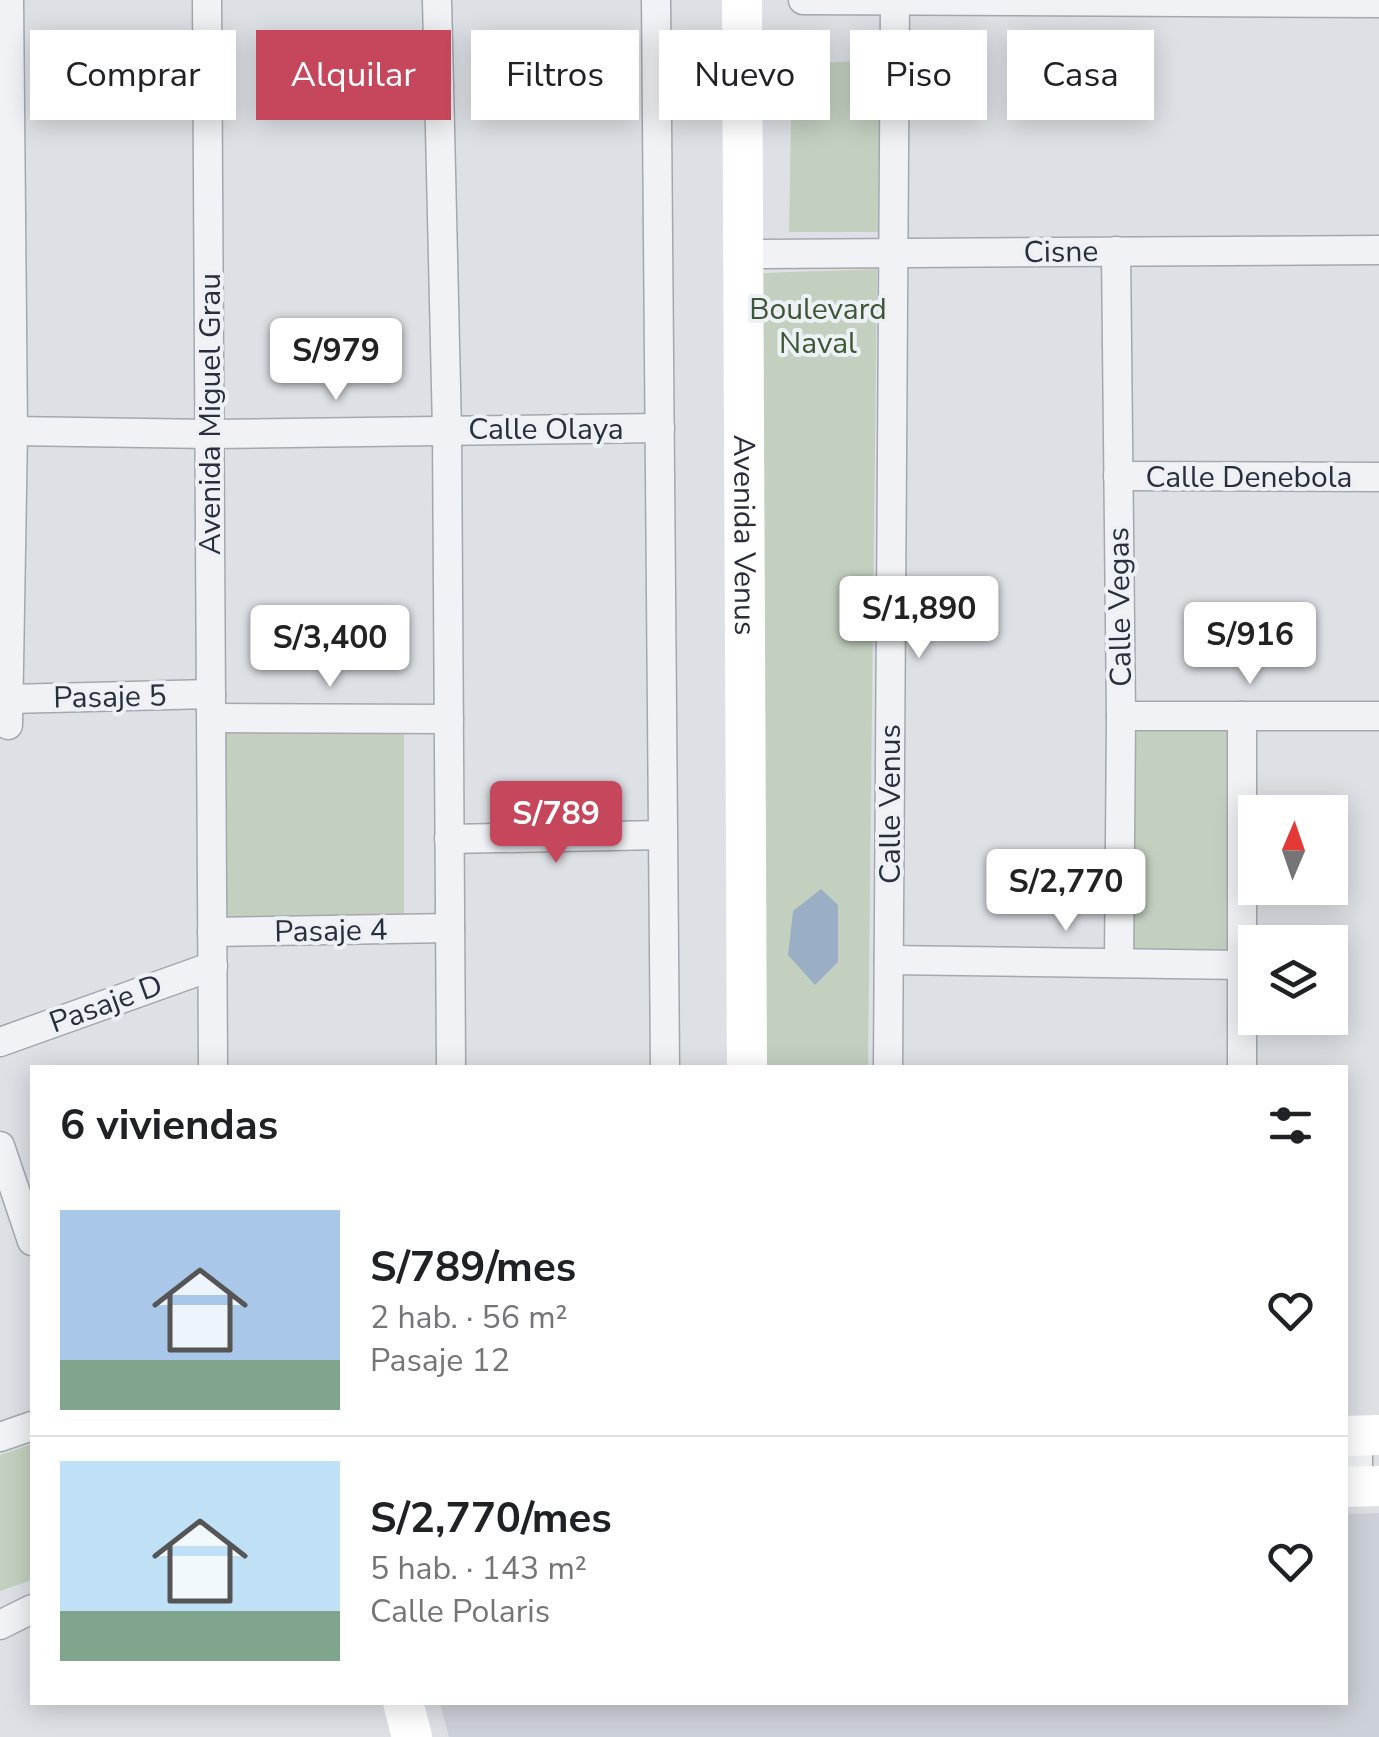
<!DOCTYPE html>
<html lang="es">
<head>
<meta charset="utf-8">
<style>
  :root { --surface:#fff; --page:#f2f2f2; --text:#202124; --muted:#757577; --line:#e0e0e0; --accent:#c6475b }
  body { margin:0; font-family:"Nunito Sans",sans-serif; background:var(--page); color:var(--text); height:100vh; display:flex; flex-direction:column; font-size:38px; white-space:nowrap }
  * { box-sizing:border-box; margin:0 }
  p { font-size:32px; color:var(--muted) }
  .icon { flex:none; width:55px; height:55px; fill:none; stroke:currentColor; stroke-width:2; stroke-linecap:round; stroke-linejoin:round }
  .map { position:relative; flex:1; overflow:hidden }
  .sheet { position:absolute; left:30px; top:1065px; width:1318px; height:640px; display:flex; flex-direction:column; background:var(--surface); border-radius:0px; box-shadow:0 5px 25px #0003 }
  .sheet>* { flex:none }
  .banner { position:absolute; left:30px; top:30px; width:1320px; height:90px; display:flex; gap:20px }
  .needle { width:65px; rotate:2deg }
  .controls { position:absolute; left:1238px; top:795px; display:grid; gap:20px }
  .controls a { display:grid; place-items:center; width:110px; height:110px; border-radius:0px; background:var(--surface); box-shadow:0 5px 25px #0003; font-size:50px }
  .price { position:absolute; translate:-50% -85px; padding:0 22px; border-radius:10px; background:#fff; color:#222; font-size:32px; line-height:65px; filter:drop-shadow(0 2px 5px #0008) }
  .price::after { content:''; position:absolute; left:50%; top:60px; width:30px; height:22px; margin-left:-15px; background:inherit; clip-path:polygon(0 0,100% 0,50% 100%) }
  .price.on { background:var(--accent); color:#fff }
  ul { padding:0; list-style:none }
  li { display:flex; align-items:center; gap:30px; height:250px; padding:0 30px }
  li+li { border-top:2px solid var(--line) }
  li span { display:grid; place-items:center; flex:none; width:280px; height:200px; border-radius:0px; color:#555 }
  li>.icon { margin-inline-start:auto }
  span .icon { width:120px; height:120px; fill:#fffc; stroke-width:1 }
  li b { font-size:42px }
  h2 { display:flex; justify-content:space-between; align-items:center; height:120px; padding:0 30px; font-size:42px }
  .pill { padding:0 35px; border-radius:0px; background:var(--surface); box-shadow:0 5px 25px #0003; font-size:35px; line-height:90px }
  .pill.on { background:var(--accent); color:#fff }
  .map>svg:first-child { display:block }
  .built { fill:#ccd0d8 }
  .green { fill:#c3d0bf }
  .water { fill:#9aafc5 }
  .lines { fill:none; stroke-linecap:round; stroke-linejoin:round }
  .street-casing { stroke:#a3a8b0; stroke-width:31 }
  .street { stroke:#f0f2f5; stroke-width:28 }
  .secondary { stroke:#fff; stroke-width:40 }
  .labels { text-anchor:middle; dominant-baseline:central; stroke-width:8; stroke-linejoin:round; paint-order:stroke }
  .street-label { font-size:30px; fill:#282f3c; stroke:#edf0f4 }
  .park-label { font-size:30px; fill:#3c5736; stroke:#edf0f4 }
</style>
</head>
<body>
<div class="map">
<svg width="1379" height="1737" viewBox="0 0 1379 1737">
  <rect width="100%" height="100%" fill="#dde1e6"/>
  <polygon class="built" points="1379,1513 1379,1737 449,1737 440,1703 1345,1702 1345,1514"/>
  <g class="green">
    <polygon points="887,60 887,232 789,232 792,64"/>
    <polygon points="877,269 868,1067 766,1067 763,273"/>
    <polygon points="224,718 404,729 404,929 227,916"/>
    <polygon points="1129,723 1235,723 1234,957 1125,954"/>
    <polygon points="32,1444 32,1580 0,1591 0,1455"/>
  </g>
  <polygon class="water" points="821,889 838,905 838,962 815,985 788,955 793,911"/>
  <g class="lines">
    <defs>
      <g id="street">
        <polyline points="207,0 213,1068"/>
        <polyline points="437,0 447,430 451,1068"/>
        <polyline points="656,0 665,1068"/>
        <polyline points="803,0 1379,3"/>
        <polyline points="1116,251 1121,716 1119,963"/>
        <polyline points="743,254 1379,250"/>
        <polyline points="13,431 210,434 660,428"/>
        <polyline points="1118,476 1379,477"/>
        <polyline points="9,699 211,694"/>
        <polyline points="1121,716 1379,716"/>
        <polyline points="1242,716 1242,1068"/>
        <polyline points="212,718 449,719"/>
        <polyline points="8,725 13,431 9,0"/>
        <polyline points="449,839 662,835"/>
        <polyline points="212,932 450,928"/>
        <polyline points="889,960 1242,965"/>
        <polyline points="0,1042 213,966"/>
        <polyline points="888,1068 895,0"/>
        <polyline points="0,1146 32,1241"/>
        <polyline points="1358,1436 1358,1487"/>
        <polyline points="0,1437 32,1426"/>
        <polyline points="0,1625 32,1609"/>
      </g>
    </defs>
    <use href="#street" class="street-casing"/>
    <use href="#street" class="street"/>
    <g class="secondary">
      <path id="s1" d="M742,0L747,1068"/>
      <polyline points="1345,1436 1379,1435"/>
      <polyline points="1345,1487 1379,1486"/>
      <polyline points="403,1702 412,1737"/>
    </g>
  </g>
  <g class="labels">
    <g class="street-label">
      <text transform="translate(1061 252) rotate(-1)">Cisne</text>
      <text transform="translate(210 414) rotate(-90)">Avenida Miguel Grau</text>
      <text x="546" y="429">Calle Olaya</text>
      <text x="1249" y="477">Calle Denebola</text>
      <text stroke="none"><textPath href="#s1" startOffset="535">Avenida Venus</textPath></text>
      <text transform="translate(1120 607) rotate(-91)">Calle Vegas</text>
      <text transform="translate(110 697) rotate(-1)">Pasaje 5</text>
      <text transform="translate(890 804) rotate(-90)">Calle Venus</text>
      <text transform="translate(331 931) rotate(-1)">Pasaje 4</text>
      <text transform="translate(106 1004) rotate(-20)">Pasaje D</text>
    </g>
    <g class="park-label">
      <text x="818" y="309">Boulevard<tspan x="818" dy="34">Naval</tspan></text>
    </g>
  </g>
</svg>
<div class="controls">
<a><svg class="needle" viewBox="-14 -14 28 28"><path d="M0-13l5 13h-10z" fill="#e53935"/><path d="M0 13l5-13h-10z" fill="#757577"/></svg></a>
<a><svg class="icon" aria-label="layers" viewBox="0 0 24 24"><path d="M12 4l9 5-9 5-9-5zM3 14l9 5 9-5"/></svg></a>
</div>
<b class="price" style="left:336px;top:403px">S/979</b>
<b class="price" style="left:919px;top:661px">S/1,890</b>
<b class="price" style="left:1250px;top:687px">S/916</b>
<b class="price" style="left:330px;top:690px">S/3,400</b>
<b class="price on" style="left:556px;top:866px">S/789</b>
<b class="price" style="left:1066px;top:934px">S/2,770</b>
<div class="banner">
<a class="pill">Comprar</a>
<a class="pill on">Alquilar</a>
<a class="pill">Filtros</a>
<a class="pill">Nuevo</a>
<a class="pill">Piso</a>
<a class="pill">Casa</a>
</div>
<section class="sheet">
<h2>6 viviendas<svg class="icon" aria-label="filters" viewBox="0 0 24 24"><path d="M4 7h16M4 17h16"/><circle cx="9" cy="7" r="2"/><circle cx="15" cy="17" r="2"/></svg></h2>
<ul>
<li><span style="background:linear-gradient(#a9c7e8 75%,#7fa58c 0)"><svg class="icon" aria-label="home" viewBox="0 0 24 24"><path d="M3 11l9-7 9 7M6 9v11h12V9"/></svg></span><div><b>S/789/mes</b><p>2 hab. · 56 m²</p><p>Pasaje 12</p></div><svg class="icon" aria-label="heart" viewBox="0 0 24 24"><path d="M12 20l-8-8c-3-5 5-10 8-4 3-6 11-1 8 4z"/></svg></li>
<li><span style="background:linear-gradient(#bfe0f5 75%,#7fa58c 0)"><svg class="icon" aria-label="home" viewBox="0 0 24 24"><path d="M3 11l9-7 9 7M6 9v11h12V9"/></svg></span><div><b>S/2,770/mes</b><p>5 hab. · 143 m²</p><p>Calle Polaris</p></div><svg class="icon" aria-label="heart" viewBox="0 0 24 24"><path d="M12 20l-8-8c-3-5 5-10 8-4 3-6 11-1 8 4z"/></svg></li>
</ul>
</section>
</div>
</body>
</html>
